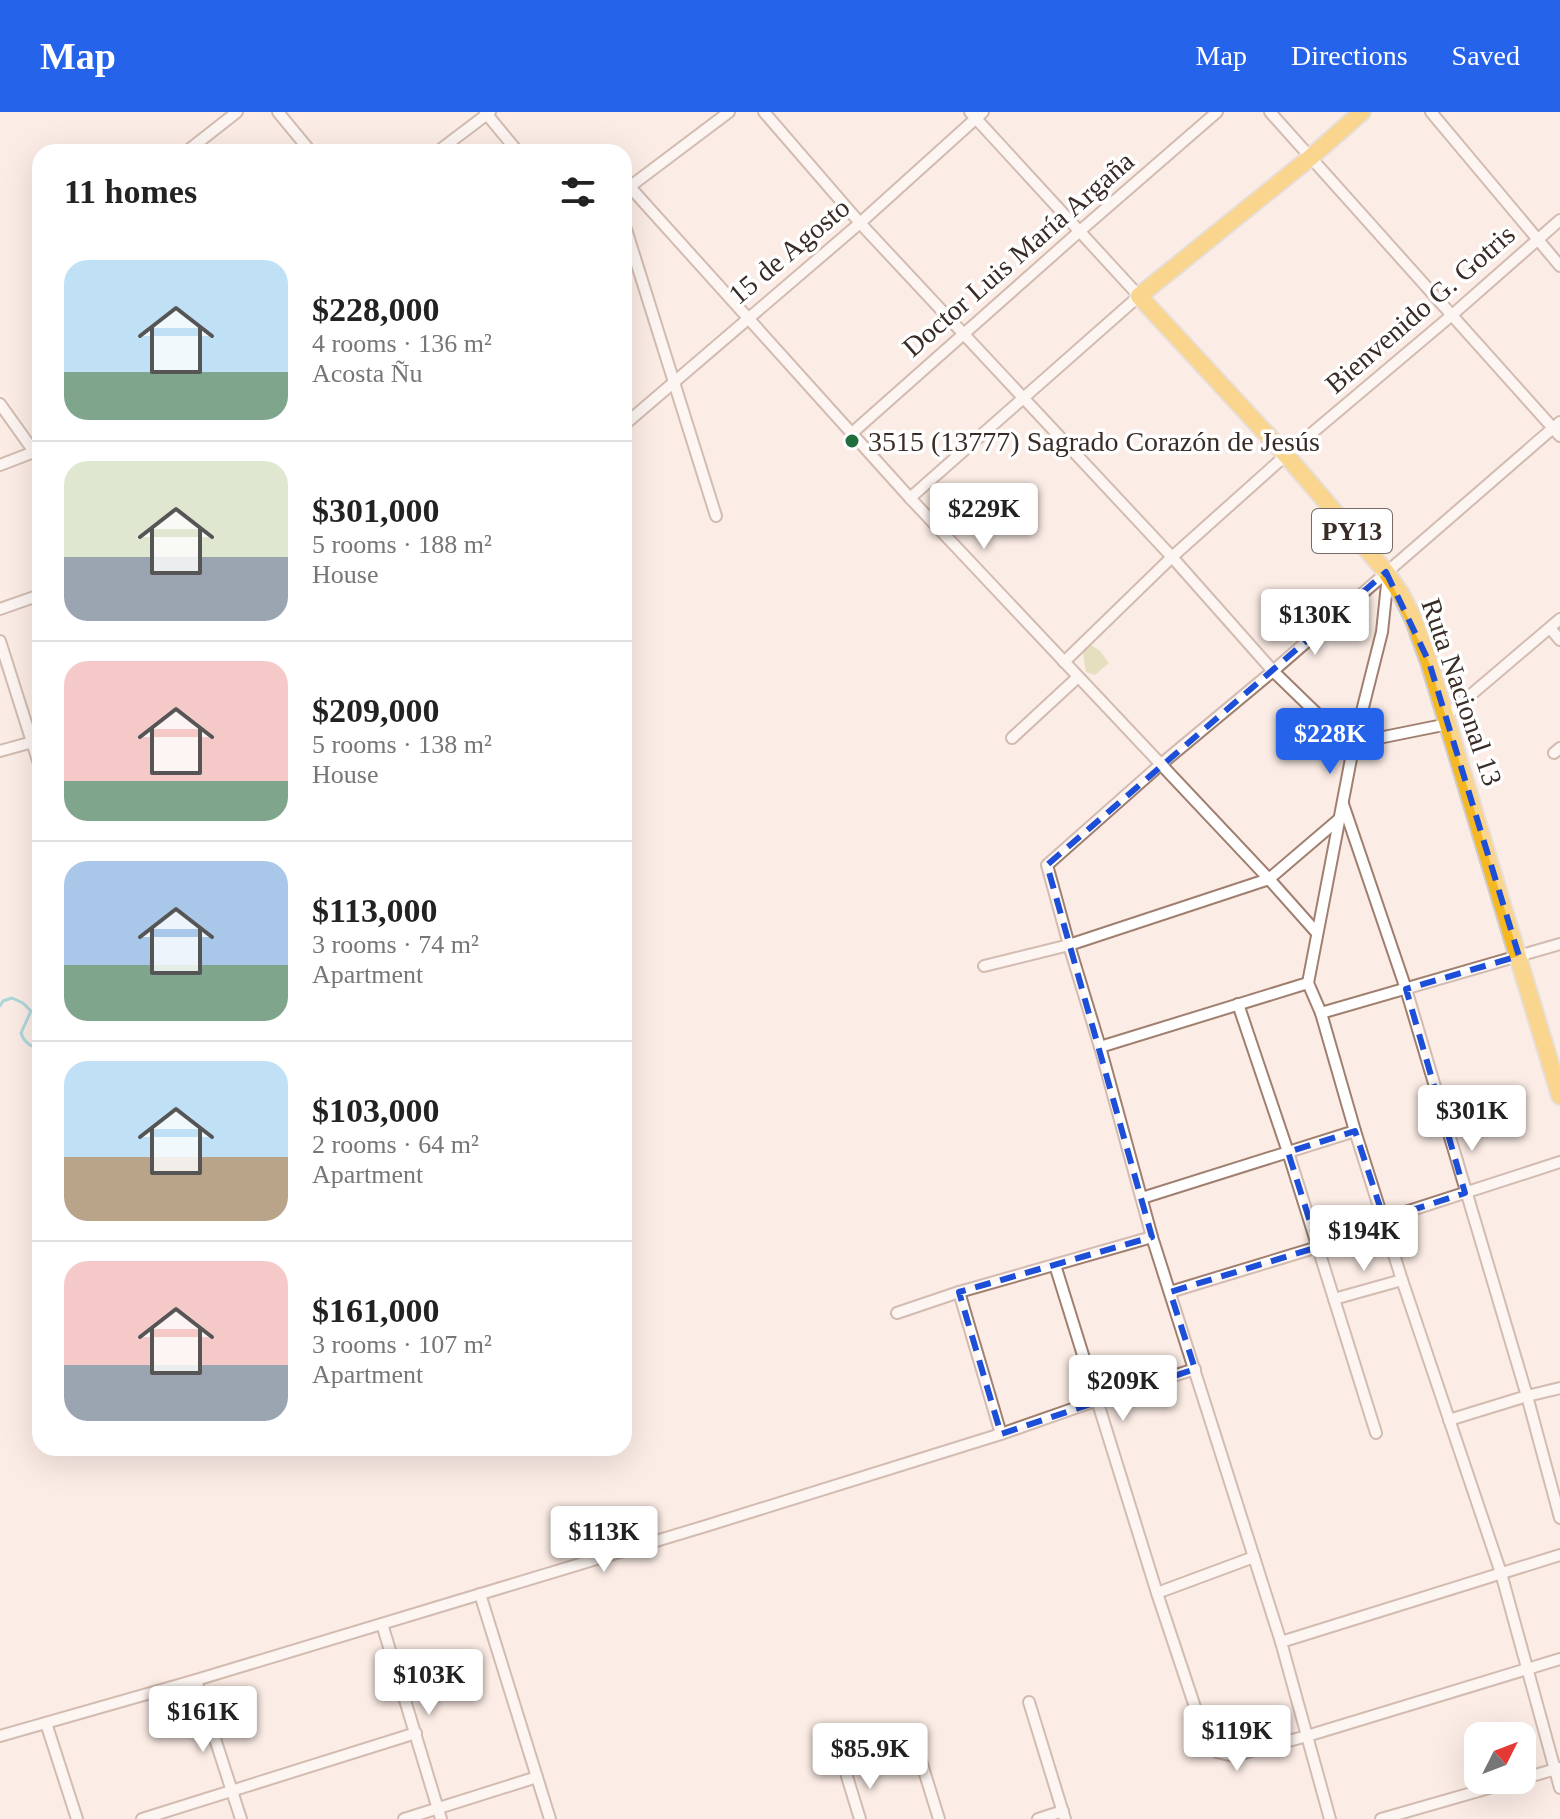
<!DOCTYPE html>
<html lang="en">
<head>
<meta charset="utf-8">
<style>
  :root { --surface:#fff; --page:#f6f6f6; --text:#222; --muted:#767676; --line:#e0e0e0; --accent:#2563eb }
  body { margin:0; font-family:Georgia,serif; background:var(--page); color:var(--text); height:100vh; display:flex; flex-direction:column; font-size:30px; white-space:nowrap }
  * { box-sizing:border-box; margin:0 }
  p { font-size:26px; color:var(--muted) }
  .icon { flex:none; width:44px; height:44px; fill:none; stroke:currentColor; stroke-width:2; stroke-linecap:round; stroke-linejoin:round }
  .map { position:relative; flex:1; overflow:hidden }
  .drawer { position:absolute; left:32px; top:32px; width:600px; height:1312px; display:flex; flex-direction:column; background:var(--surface); border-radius:24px; box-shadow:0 8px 32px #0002 }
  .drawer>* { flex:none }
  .needle { width:52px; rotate:48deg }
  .controls { position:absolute; left:1464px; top:1610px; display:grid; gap:16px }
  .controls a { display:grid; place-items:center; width:72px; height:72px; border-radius:16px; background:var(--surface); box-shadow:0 8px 32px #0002; font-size:40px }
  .price { position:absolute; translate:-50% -68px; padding:0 18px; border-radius:8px; background:#fff; color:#222; font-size:26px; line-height:52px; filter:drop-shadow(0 2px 4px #0008) }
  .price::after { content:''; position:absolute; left:50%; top:48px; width:24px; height:18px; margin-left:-12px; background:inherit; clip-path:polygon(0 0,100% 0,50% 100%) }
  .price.current { background:var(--accent); color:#fff }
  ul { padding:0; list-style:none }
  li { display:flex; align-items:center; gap:24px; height:200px; padding:0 32px }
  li+li { border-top:2px solid var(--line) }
  li span { display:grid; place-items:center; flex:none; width:224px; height:160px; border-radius:24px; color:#555 }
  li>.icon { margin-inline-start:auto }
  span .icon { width:96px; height:96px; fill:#fffc; stroke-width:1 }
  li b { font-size:34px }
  h2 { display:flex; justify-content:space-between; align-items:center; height:96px; padding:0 32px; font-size:34px }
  header { display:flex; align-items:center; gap:48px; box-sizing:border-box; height:112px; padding:0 40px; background:var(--accent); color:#fff }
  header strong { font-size:38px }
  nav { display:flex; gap:44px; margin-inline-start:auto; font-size:28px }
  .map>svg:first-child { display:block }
  .green { fill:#cbcf92 }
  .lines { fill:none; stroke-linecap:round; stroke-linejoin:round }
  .stream { stroke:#4ebcca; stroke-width:3 }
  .minor-casing { stroke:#a07f6f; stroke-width:14 }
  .highway-casing { stroke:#cfcccb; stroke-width:20 }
  .minor { stroke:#fff; stroke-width:10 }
  .highway { stroke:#f6b822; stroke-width:16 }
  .marked { fill:none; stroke:#1d4ed8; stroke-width:6; stroke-dasharray:16 10; stroke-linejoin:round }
  .poi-dot { fill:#206e3e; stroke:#fff; stroke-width:3 }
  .labels { text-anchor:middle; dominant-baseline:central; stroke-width:7; stroke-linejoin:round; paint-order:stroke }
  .shield { fill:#fff; stroke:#746b66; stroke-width:2 }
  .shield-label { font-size:26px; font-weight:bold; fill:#392b25 }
  .street-label { font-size:28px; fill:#392b25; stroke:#fff }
  .poi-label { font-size:28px; fill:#392b25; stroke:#fff; text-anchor:start }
</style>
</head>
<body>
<header>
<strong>Map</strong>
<nav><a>Map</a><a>Directions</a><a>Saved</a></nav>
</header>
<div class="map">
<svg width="1560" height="1707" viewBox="0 0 1560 1707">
  <rect width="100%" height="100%" fill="#fbece5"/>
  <polygon class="green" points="1091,533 1100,539 1109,551 1095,563 1086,560 1083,543 1084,539"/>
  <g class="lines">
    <path class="stream" d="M0,894L3,889L12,886L23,891L31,899L21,921C24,930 30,935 40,936"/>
    <defs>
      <g id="minor">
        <polyline points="278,0 311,40"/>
        <polyline points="485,0 518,40"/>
        <polyline points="764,0 860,111 1172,445 1273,559 1340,624 1354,631 1448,612"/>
        <polyline points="1270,0 1560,324"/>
        <polyline points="1431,0 1560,154"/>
        <polyline points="186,40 237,0"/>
        <polyline points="437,40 490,0"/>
        <polyline points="630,75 910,386 1269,767 1317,821"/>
        <polyline points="624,79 729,0"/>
        <polyline points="624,111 716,404"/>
        <polyline points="0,292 40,348"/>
        <polyline points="624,313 860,111 983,0"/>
        <polyline points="852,321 1081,118 1217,0"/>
        <polyline points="0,353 39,338"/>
        <polyline points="910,386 1139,184 970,0"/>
        <polyline points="1388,463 1382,520 1354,631 1308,871 1321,901 1355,1019 1402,1168 1501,1461 1560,1676"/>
        <polyline points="0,497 40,483"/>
        <polyline points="1550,516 1560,528"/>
        <polyline points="0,529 40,655"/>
        <polyline points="1064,550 1172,445 1286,343 1452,203 1560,108"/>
        <polyline points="1446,604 1560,507"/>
        <polyline points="1012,626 1078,565"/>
        <polyline points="0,639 40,628"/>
        <polyline points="1554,641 1560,636"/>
        <polyline points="1343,692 1406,877 1527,1284 1560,1406"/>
        <polyline points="984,854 1069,833 1269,767 1338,708"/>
        <polyline points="1238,892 1288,1040 1376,1321"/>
        <polyline points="1321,901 1560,832"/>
        <polyline points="1100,935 1308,871"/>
        <polyline points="1142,1086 1355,1019"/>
        <polyline points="1384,1107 1560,1050"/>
        <polyline points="1055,1153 1157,1481"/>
        <polyline points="959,1180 1001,1322"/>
        <polyline points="1170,1180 1318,1135"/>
        <polyline points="1334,1187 1402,1168"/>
        <polyline points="897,1201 959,1180 1152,1125"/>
        <polyline points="1449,1308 1527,1284 1560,1276"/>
        <polyline points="1254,1445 1157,1481 1205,1625 1217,1640 1233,1644 1307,1624 1560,1547"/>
        <polyline points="480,1482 550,1707"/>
        <polyline points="382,1512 441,1707"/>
        <polyline points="1281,1530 1560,1443"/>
        <polyline points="196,1568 241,1707"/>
        <polyline points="1029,1590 1065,1707"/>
        <polyline points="46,1611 77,1707"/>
        <polyline points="913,1623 939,1707"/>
        <polyline points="0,1624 196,1568 709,1413 1001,1322 1098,1288 1195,1257"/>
        <polyline points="846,1661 860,1707"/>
        <polyline points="1522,1667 1559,1656"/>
        <polyline points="142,1707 416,1621"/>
        <polyline points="404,1707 537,1665"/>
        <polyline points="1038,1707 1063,1699"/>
        <polyline points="1330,1707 1281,1530 1152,1125 1100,935 1069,833 1047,753 1160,653 1273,559 1560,310"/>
        <polyline points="1381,1707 1517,1668"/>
      </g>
      <polyline id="highway" points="1362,0 1311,45 1139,184 1286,343 1386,460 1401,482 1413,506 1429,550 1560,984"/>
    </defs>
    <use href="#minor" class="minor-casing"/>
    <use href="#highway" class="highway-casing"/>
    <use href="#minor" class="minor"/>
    <use href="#highway" class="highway"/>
  </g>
  <path d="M0 0H1560V1707H0ZM1386,460L1429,550L1519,844L1406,877L1465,1081L1384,1107L1355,1019L1288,1040L1318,1135L1170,1180L1195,1257L1001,1322L959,1180L1152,1125L1047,753Z" fill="#fbece5" fill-opacity=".55" fill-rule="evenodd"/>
  <path class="marked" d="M1386,460L1429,550L1519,844L1406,877L1465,1081L1384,1107L1355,1019L1288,1040L1318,1135L1170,1180L1195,1257L1001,1322L959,1180L1152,1125L1047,753Z"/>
  <circle class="poi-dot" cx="852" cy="329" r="8"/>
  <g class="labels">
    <rect class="shield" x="1312" y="397" width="80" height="44" rx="6"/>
    <g class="shield-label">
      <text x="1352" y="419">PY13</text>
    </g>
    <g class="street-label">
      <text transform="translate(789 139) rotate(-40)">15 de Agosto</text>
      <text transform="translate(1018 142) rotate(-41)">Doctor Luis María Argaña</text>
      <text transform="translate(1420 197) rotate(-41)">Bienvenido G. Gotris</text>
      <text transform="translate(1462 580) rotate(71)">Ruta Nacional 13</text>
    </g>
    <g class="poi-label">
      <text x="868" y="329">3515 (13777) Sagrado Corazón de Jesús</text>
    </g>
  </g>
</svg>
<div class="controls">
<a><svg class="needle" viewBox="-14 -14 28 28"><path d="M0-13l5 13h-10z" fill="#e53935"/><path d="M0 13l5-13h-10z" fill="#767676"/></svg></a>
</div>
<b class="price" style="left:984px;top:439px">$229K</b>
<b class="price" style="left:1315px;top:545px">$130K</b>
<b class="price current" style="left:1330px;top:664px">$228K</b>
<b class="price" style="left:1472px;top:1041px">$301K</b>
<b class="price" style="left:1364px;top:1161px">$194K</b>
<b class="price" style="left:1123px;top:1311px">$209K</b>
<b class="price" style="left:604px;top:1462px">$113K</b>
<b class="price" style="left:429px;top:1605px">$103K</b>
<b class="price" style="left:203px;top:1642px">$161K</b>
<b class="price" style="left:1237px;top:1661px">$119K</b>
<b class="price" style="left:870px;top:1679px">$85.9K</b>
<section class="drawer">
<h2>11 homes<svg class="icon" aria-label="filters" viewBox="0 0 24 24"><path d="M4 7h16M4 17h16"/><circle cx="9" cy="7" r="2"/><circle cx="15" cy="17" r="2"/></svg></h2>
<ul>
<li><span style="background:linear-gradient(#bfe0f5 70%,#7fa58c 0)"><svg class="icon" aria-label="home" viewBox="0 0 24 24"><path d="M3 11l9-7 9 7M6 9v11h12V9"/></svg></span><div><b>$228,000</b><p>4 rooms · 136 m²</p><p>Acosta Ñu</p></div></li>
<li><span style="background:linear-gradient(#dfe7d0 60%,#9aa5b1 0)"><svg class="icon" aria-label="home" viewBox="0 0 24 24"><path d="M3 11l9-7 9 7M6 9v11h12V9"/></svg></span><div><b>$301,000</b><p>5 rooms · 188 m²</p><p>House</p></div></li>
<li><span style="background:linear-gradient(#f6c9c9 75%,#7fa58c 0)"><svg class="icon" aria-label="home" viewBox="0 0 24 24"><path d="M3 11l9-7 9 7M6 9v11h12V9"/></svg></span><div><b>$209,000</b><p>5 rooms · 138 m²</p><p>House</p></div></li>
<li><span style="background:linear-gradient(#a9c7e8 65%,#7fa58c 0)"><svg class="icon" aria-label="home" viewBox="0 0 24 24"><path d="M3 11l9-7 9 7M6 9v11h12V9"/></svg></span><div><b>$113,000</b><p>3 rooms · 74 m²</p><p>Apartment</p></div></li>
<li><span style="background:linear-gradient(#bfe0f5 60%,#b9a48a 0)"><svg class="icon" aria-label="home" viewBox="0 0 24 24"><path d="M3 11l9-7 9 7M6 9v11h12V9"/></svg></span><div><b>$103,000</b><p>2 rooms · 64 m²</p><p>Apartment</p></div></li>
<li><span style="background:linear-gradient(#f6c9c9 65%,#9aa5b1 0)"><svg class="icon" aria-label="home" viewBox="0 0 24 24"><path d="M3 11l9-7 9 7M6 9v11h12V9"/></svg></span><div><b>$161,000</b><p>3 rooms · 107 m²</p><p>Apartment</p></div></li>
</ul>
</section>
</div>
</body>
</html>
